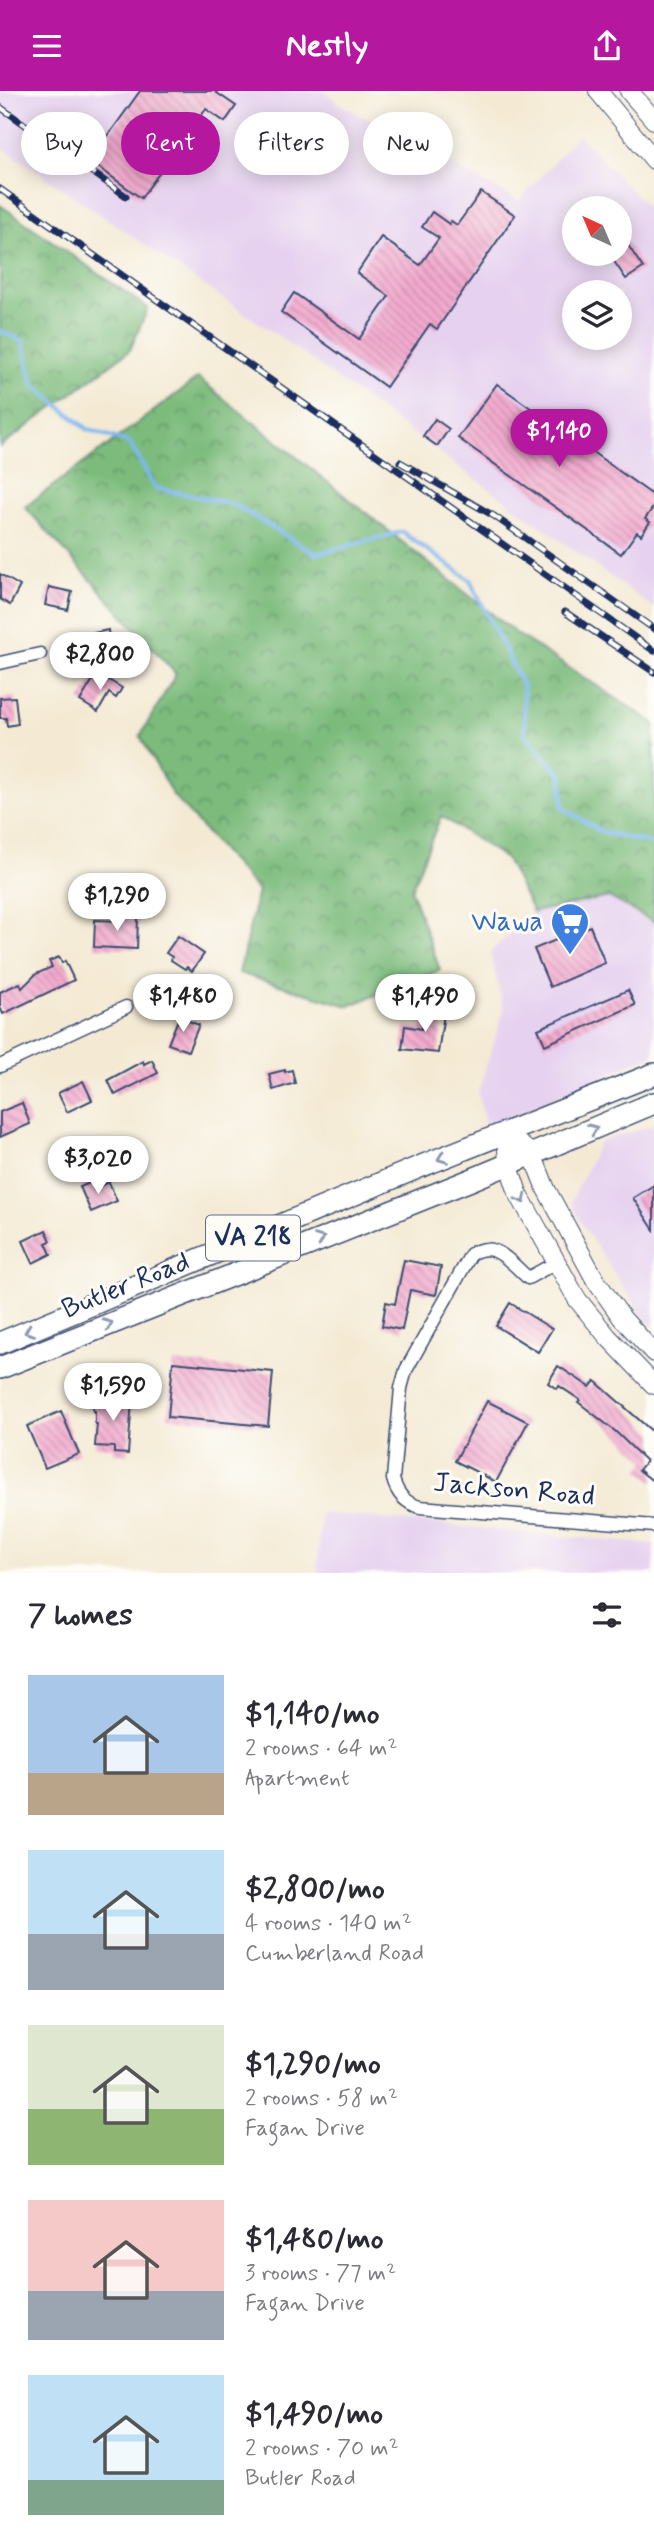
<!DOCTYPE html>
<html lang="en">
<head>
<meta charset="utf-8">
<style>
  :root { --surface:#fff; --page:#f7f7f7; --text:#2b2b33; --muted:#7c7c81; --accent:#b5179e }
  body { margin:0; font-family:Mynerve,sans-serif; background:var(--page); color:var(--text); height:100vh; display:flex; flex-direction:column; font-size:26px; white-space:nowrap }
  * { box-sizing:border-box; margin:0 }
  p { font-size:23px; color:var(--muted) }
  .icon { flex:none; width:38px; height:38px; fill:none; stroke:currentColor; stroke-width:2; stroke-linecap:round; stroke-linejoin:round }
  .map { position:relative; height:1482px; overflow:hidden }
  .side { display:flex; flex-direction:column; background:var(--surface); flex:1 }
  .side>* { flex:none }
  .guide { position:absolute; left:21px; top:21px; width:612px; height:63px; display:flex; gap:14px }
  .needle { width:46px; rotate:316deg }
  .tools { position:absolute; left:562px; top:105px; display:grid; gap:14px }
  .tools a { display:grid; place-items:center; width:70px; height:70px; border-radius:50%; background:var(--surface); box-shadow:0 4px 18px #0003; font-size:35px }
  .price { position:absolute; translate:-50% -60px; padding:0 16px; border-radius:24px; background:#fff; color:#222; font-size:23px; line-height:46px; filter:drop-shadow(0 2px 4px #0008) }
  .price::after { content:''; position:absolute; left:50%; top:42px; width:21px; height:16px; margin-left:-10px; background:inherit; clip-path:polygon(0 0,100% 0,50% 100%) }
  .price.active { background:var(--accent); color:#fff }
  ul { padding:0; list-style:none }
  li { display:flex; align-items:center; gap:21px; height:175px; padding:0 28px }
  li span { display:grid; place-items:center; flex:none; width:196px; height:140px; border-radius:0px; color:#555 }
  li>.icon { margin-inline-start:auto }
  span .icon { width:84px; height:84px; fill:#fffc; stroke-width:1 }
  li b { font-size:30px }
  h2 { display:flex; justify-content:space-between; align-items:center; height:84px; padding:0 28px; font-size:30px }
  .chip { padding:0 24px; border-radius:32px; background:var(--surface); box-shadow:0 4px 18px #0003; font-size:24px; line-height:63px }
  .chip.active { background:var(--accent); color:#fff }
  header { display:flex; justify-content:space-between; align-items:center; height:91px; padding:0 28px; background:var(--accent); color:#fff; font-size:32px; font-weight:700 }
  .map>svg:first-child { display:block }
  .built { fill:#e6d2f0; fill-rule:evenodd }
  .forest { fill:url(#forest-crowns); stroke:#4b756d; stroke-width:2 }
  .lines { fill:none; stroke-linecap:round; stroke-linejoin:round }
  .stream { stroke:#7fb7ef; stroke-width:4.5 }
  .building { fill:url(#building-back-hatch) }
  .street-casing { stroke:#3c4b70; stroke-width:15 }
  .secondary-casing { stroke:#3c4b70; stroke-width:20 }
  .primary-casing { stroke:#3c4b70; stroke-width:24 }
  .street { stroke:#fff; stroke-width:12 }
  .secondary { stroke:#fff; stroke-width:18 }
  .primary { stroke:#fff; stroke-width:21 }
  .rail-casing { stroke:#1b2f5e; stroke-width:7 }
  .rail { stroke:#fdfcf7; stroke-width:4.5; stroke-dasharray:13; stroke-linecap:butt }
  .oneway { stroke:#8d97ae }
  .labels { text-anchor:middle; dominant-baseline:central; stroke-width:6; stroke-linejoin:round; paint-order:stroke }
  .shield { fill:#fdfcf7; stroke:#5f6c8c; stroke-width:2 }
  .shield-label { font-size:26px; font-weight:bold; fill:#1b2f5e }
  .shop-label { font-size:28px; fill:#366cbe; stroke:#fdfcf7; text-anchor:end }
  .street-label { font-size:28px; fill:#1b2f5e; stroke:#fdfcf7 }
</style>
</head>
<body>
<header><svg class="icon" aria-label="menu" viewBox="0 0 24 24"><path d="M4 6h16M4 12h16M4 18h16"/></svg>Nestly<svg class="icon" aria-label="share" viewBox="0 0 24 24"><path d="M12 15V3M7 8l5-5 5 5M5 13v7h14v-7"/></svg></header>
<div class="map">
<svg width="654" height="1482" viewBox="0 0 654 1482">
  <defs>
    <pattern id="forest-crowns" width="20" height="18" patternUnits="userSpaceOnUse" patternTransform="scale(1.75)"><rect width="20" height="18" fill="#7bbb7c"/><path d="M2 6a3 3 0 1 1 6 0M12 15a3 3 0 1 1 6 0" fill="none" stroke="#649869"/></pattern>
    <pattern id="building-back-hatch" width="6" height="6" patternUnits="userSpaceOnUse" patternTransform="scale(1.75)"><rect width="6" height="6" fill="#f3aace"/><path d="M-1 5l2 2M0 0l6 6M5-1l2 2" fill="none" stroke="#c48baa"/></pattern>
  </defs>
  <rect width="100%" height="100%" fill="#fdfcf7"/>
  <filter id="ink" filterUnits="userSpaceOnUse"><feTurbulence type="fractalNoise" baseFrequency=".0143" numOctaves="2"/><feDisplacementMap in="SourceGraphic" scale="14" xChannelSelector="R" yChannelSelector="G"/><feConvolveMatrix kernelMatrix="1 2 1 2 8 2 1 2 1" color-interpolation-filters="sRGB"/></filter>
  <filter id="wash" filterUnits="userSpaceOnUse"><feTurbulence type="fractalNoise" baseFrequency=".00686" numOctaves="4" result="noise"/><feDisplacementMap in="SourceGraphic" scale="28" xChannelSelector="R" yChannelSelector="G"/><feGaussianBlur stdDeviation="1.57" result="paint"/><feColorMatrix in="noise" values="0 0 0 0 0 0 0 0 0 0 0 0 0 0 0 0 0 1.4 0 .05"/><feComposite in="paint" operator="in"/></filter>
  <g filter="url(#wash)">
    <rect width="100%" height="100%" fill="#f4ead4"/>
    <g class="built">
      <path d="M0,0H324L340,13L519,110L578,44L654,123V517L281,247L0,55ZM574,117H620V163H574ZM574,201H620V247H574Z"/>
      <polygon points="609,806 654,831 654,963 486,1036 478,1001 504,919 490,861 533,821"/>
      <polygon points="654,1034 654,1233 647,1232 583,1135 571,1111 600,1050"/>
      <polygon points="321,1422 654,1454 654,1482 317,1482"/>
    </g>
    <g class="forest">
      <polygon points="0,114 148,217 130,259 0,356"/>
      <polygon points="198,287 517,543 654,632 654,831 609,806 533,821 506,768 441,725 411,799 440,879 348,915 239,882 258,800 172,703 140,645 176,583 25,416"/>
    </g>
    <g class="lines">
      <polyline class="stream" points="0,240 23,250 33,293 87,338 130,352 155,397 233,413 316,463 402,441 470,489 523,595 525,643 562,685 563,717 602,741 654,753"/>
    </g>
    <g id="blocks">
      <g class="building">
        <polygon points="140,0 214,0 236,15 225,31 206,18 141,107 90,70"/>
        <polygon points="481,101 515,124 437,238 430,233 386,296 281,221 294,202 359,248 389,205 357,182 381,146 420,174 439,147 422,136 432,121 449,133 451,130 457,134"/>
        <polygon points="620,142 643,177 626,188 609,163 620,163"/>
        <polygon points="497,293 654,405 654,415 645,428 650,431 641,444 637,441 621,463 458,347"/>
        <polygon points="435,328 449,338 437,355 423,345"/>
        <polygon points="0,483 20,495 10,514 0,508"/>
        <polygon points="49,496 72,501 68,519 45,514"/>
        <polygon points="108,539 109,547 113,546 115,556 123,554 126,569 100,575 94,542"/>
        <polygon points="97,582 122,597 116,607 109,602 98,621 80,610"/>
        <polygon points="15,606 18,633 7,635 6,627 0,627 0,607"/>
        <polygon points="123,825 138,825 137,858 94,856 95,829 123,830"/>
        <polygon points="590,835 605,872 550,896 534,858"/>
        <polygon points="178,845 204,863 192,880 187,876 185,878 171,869 172,866 166,862"/>
        <polygon points="59,866 62,872 65,870 74,889 3,923 0,916 0,901 20,892 22,897 36,883 52,876 49,870"/>
        <polygon points="628,899 635,914 545,954 538,938"/>
        <polygon points="424,920 444,923 438,962 402,958 405,935 422,938"/>
        <polygon points="179,926 199,934 188,960 168,953"/>
        <polygon points="152,969 158,982 115,1004 108,989 143,970 144,973"/>
        <polygon points="285,979 285,981 292,979 295,992 273,999 269,983"/>
        <polygon points="83,990 92,1009 67,1021 58,1002"/>
        <polygon points="22,1012 30,1033 0,1046 0,1021"/>
        <polygon points="92,1091 94,1098 109,1091 117,1110 91,1121 80,1096"/>
        <polygon points="654,1094 654,1139 633,1107"/>
        <polygon points="46,1139 51,1150 46,1152 51,1163 33,1172 23,1150"/>
        <polygon points="404,1169 441,1176 436,1204 410,1199 402,1239 382,1235 386,1211 395,1213"/>
        <polygon points="510,1212 552,1238 538,1261 496,1235"/>
        <polygon points="173,1271 273,1281 268,1335 168,1326"/>
        <polygon points="558,1275 590,1296 595,1290 654,1342 654,1391 639,1379 646,1370 615,1340 578,1311 580,1309 559,1295 557,1298 548,1292"/>
        <polygon points="94,1305 132,1309 128,1363 114,1362 114,1356 95,1355 97,1333 95,1333 95,1320 93,1320"/>
        <polygon points="487,1310 528,1331 496,1391 455,1370"/>
        <polygon points="61,1320 79,1363 45,1377 27,1335"/>
      </g>
    </g>
  </g>
  <g filter="url(#ink)">
    <use href="#blocks" fill-opacity="0" stroke="#3c4b70" stroke-width="2"/>
    <g class="lines">
      <defs>
        <g id="street">
          <polyline points="0,572 40,563"/>
          <polyline points="0,975 126,916"/>
          <path d="M557,1171L528,1187C511,1172 495,1148 471,1163L406,1279L401,1297L393,1388C397,1403 405,1412 420,1416L654,1435"/>
        </g>
        <g id="secondary">
          <polyline points="598,0 654,69"/>
          <polyline points="629,0 654,29"/>
          <polyline points="506,1043 508,1072 518,1102 577,1208 608,1246 654,1294"/>
          <polyline points="506,1043 532,1063 546,1098 596,1190 622,1227 654,1262"/>
        </g>
        <g id="primary">
          <polyline points="0,1252 424,1074 654,983"/>
          <polyline points="0,1277 473,1088 654,1012"/>
        </g>
      </defs>
      <use href="#street" class="street-casing"/>
      <use href="#secondary" class="secondary-casing"/>
      <use href="#primary" class="primary-casing"/>
      <use href="#street" class="street"/>
      <use href="#secondary" class="secondary"/>
      <use href="#primary" class="primary"/>
      <defs>
        <g id="rail">
          <polyline points="0,16 126,105"/>
          <polyline points="0,98 654,560"/>
          <polyline points="400,371 494,425 654,538"/>
          <polyline points="565,521 654,581"/>
        </g>
      </defs>
      <use href="#rail" class="rail-casing"/>
      <use href="#rail" class="rail"/>
    </g>
    <defs><path id="oneway-chevron" d="M-2-3.5L2.5 0L-2 3.5" fill="none" stroke-width="1.6" stroke-linecap="round" stroke-linejoin="round" transform="scale(1.75)"/></defs>
    <g class="oneway">
      <use href="#oneway-chevron" transform="translate(593 1038) rotate(-22)"/>
      <use href="#oneway-chevron" transform="translate(442 1067) rotate(159)"/>
      <use href="#oneway-chevron" transform="translate(522 1108) rotate(63)"/>
      <use href="#oneway-chevron" transform="translate(320 1148) rotate(-22)"/>
      <use href="#oneway-chevron" transform="translate(108 1233) rotate(-22)"/>
      <use href="#oneway-chevron" transform="translate(29 1240) rotate(158)"/>
    </g>
  </g>
  <defs>
    <symbol id="supermarket-pin" viewBox="-11 -11 22 30"><path d="M0 17L-7.5 6A9.5 9.5 0 1 1 7.5 6Z" fill="#3f7fe0" stroke="#fdfcf7"/><path d="M-6-5.5h2.5l.6 2H6L4.5 2H-2.5L-4.4-4H-6ZM-1.5 3.2a1.3 1.3 0 1 0 .1 0ZM3 3.2a1.3 1.3 0 1 0 .1 0Z" fill="#fff"/></symbol>
  </defs>
  <g fill-rule="evenodd">
    <use href="#supermarket-pin" x="548" y="809" width="44" height="60"/>
  </g>
  <g class="labels">
    <rect class="shield" x="206" y="1124.5" width="94" height="45" rx="5"/>
    <g class="shield-label">
      <text x="253" y="1147">VA 218</text>
    </g>
    <g class="shop-label">
      <text x="543" y="831">Wawa</text>
    </g>
    <g class="street-label">
      <text transform="translate(126 1195) rotate(-22)">Butler Road</text>
      <text transform="translate(514 1399) rotate(5)">Jackson Road</text>
    </g>
  </g>
</svg>
<div class="tools">
<a><svg class="needle" viewBox="-14 -14 28 28"><path d="M0-13l5 13h-10z" fill="#e53935"/><path d="M0 13l5-13h-10z" fill="#7c7c81"/></svg></a>
<a><svg class="icon" aria-label="layers" viewBox="0 0 24 24"><path d="M12 4l9 5-9 5-9-5zM3 14l9 5 9-5"/></svg></a>
</div>
<b class="price active" style="left:559px;top:378px">$1,140</b>
<b class="price" style="left:100px;top:601px">$2,800</b>
<b class="price" style="left:117px;top:842px">$1,290</b>
<b class="price" style="left:183px;top:943px">$1,480</b>
<b class="price" style="left:425px;top:943px">$1,490</b>
<b class="price" style="left:98px;top:1105px">$3,020</b>
<b class="price" style="left:113px;top:1332px">$1,590</b>
<div class="guide">
<a class="chip">Buy</a>
<a class="chip active">Rent</a>
<a class="chip">Filters</a>
<a class="chip">New</a>
</div>
</div>
<section class="side">
<h2>7 homes<svg class="icon" aria-label="filters" viewBox="0 0 24 24"><path d="M4 7h16M4 17h16"/><circle cx="9" cy="7" r="2"/><circle cx="15" cy="17" r="2"/></svg></h2>
<ul>
<li><span style="background:linear-gradient(#a9c7e8 70%,#b9a48a 0)"><svg class="icon" aria-label="home" viewBox="0 0 24 24"><path d="M3 11l9-7 9 7M6 9v11h12V9"/></svg></span><div><b>$1,140/mo</b><p>2 rooms · 64 m²</p><p>Apartment</p></div></li>
<li><span style="background:linear-gradient(#bfe0f5 60%,#9aa5b1 0)"><svg class="icon" aria-label="home" viewBox="0 0 24 24"><path d="M3 11l9-7 9 7M6 9v11h12V9"/></svg></span><div><b>$2,800/mo</b><p>4 rooms · 140 m²</p><p>Cumberland Road</p></div></li>
<li><span style="background:linear-gradient(#dfe7d0 60%,#8fb573 0)"><svg class="icon" aria-label="home" viewBox="0 0 24 24"><path d="M3 11l9-7 9 7M6 9v11h12V9"/></svg></span><div><b>$1,290/mo</b><p>2 rooms · 58 m²</p><p>Fagan Drive</p></div></li>
<li><span style="background:linear-gradient(#f6c9c9 65%,#9aa5b1 0)"><svg class="icon" aria-label="home" viewBox="0 0 24 24"><path d="M3 11l9-7 9 7M6 9v11h12V9"/></svg></span><div><b>$1,480/mo</b><p>3 rooms · 77 m²</p><p>Fagan Drive</p></div></li>
<li><span style="background:linear-gradient(#bfe0f5 75%,#7fa58c 0)"><svg class="icon" aria-label="home" viewBox="0 0 24 24"><path d="M3 11l9-7 9 7M6 9v11h12V9"/></svg></span><div><b>$1,490/mo</b><p>2 rooms · 70 m²</p><p>Butler Road</p></div></li>
</ul>
</section>
</body>
</html>
